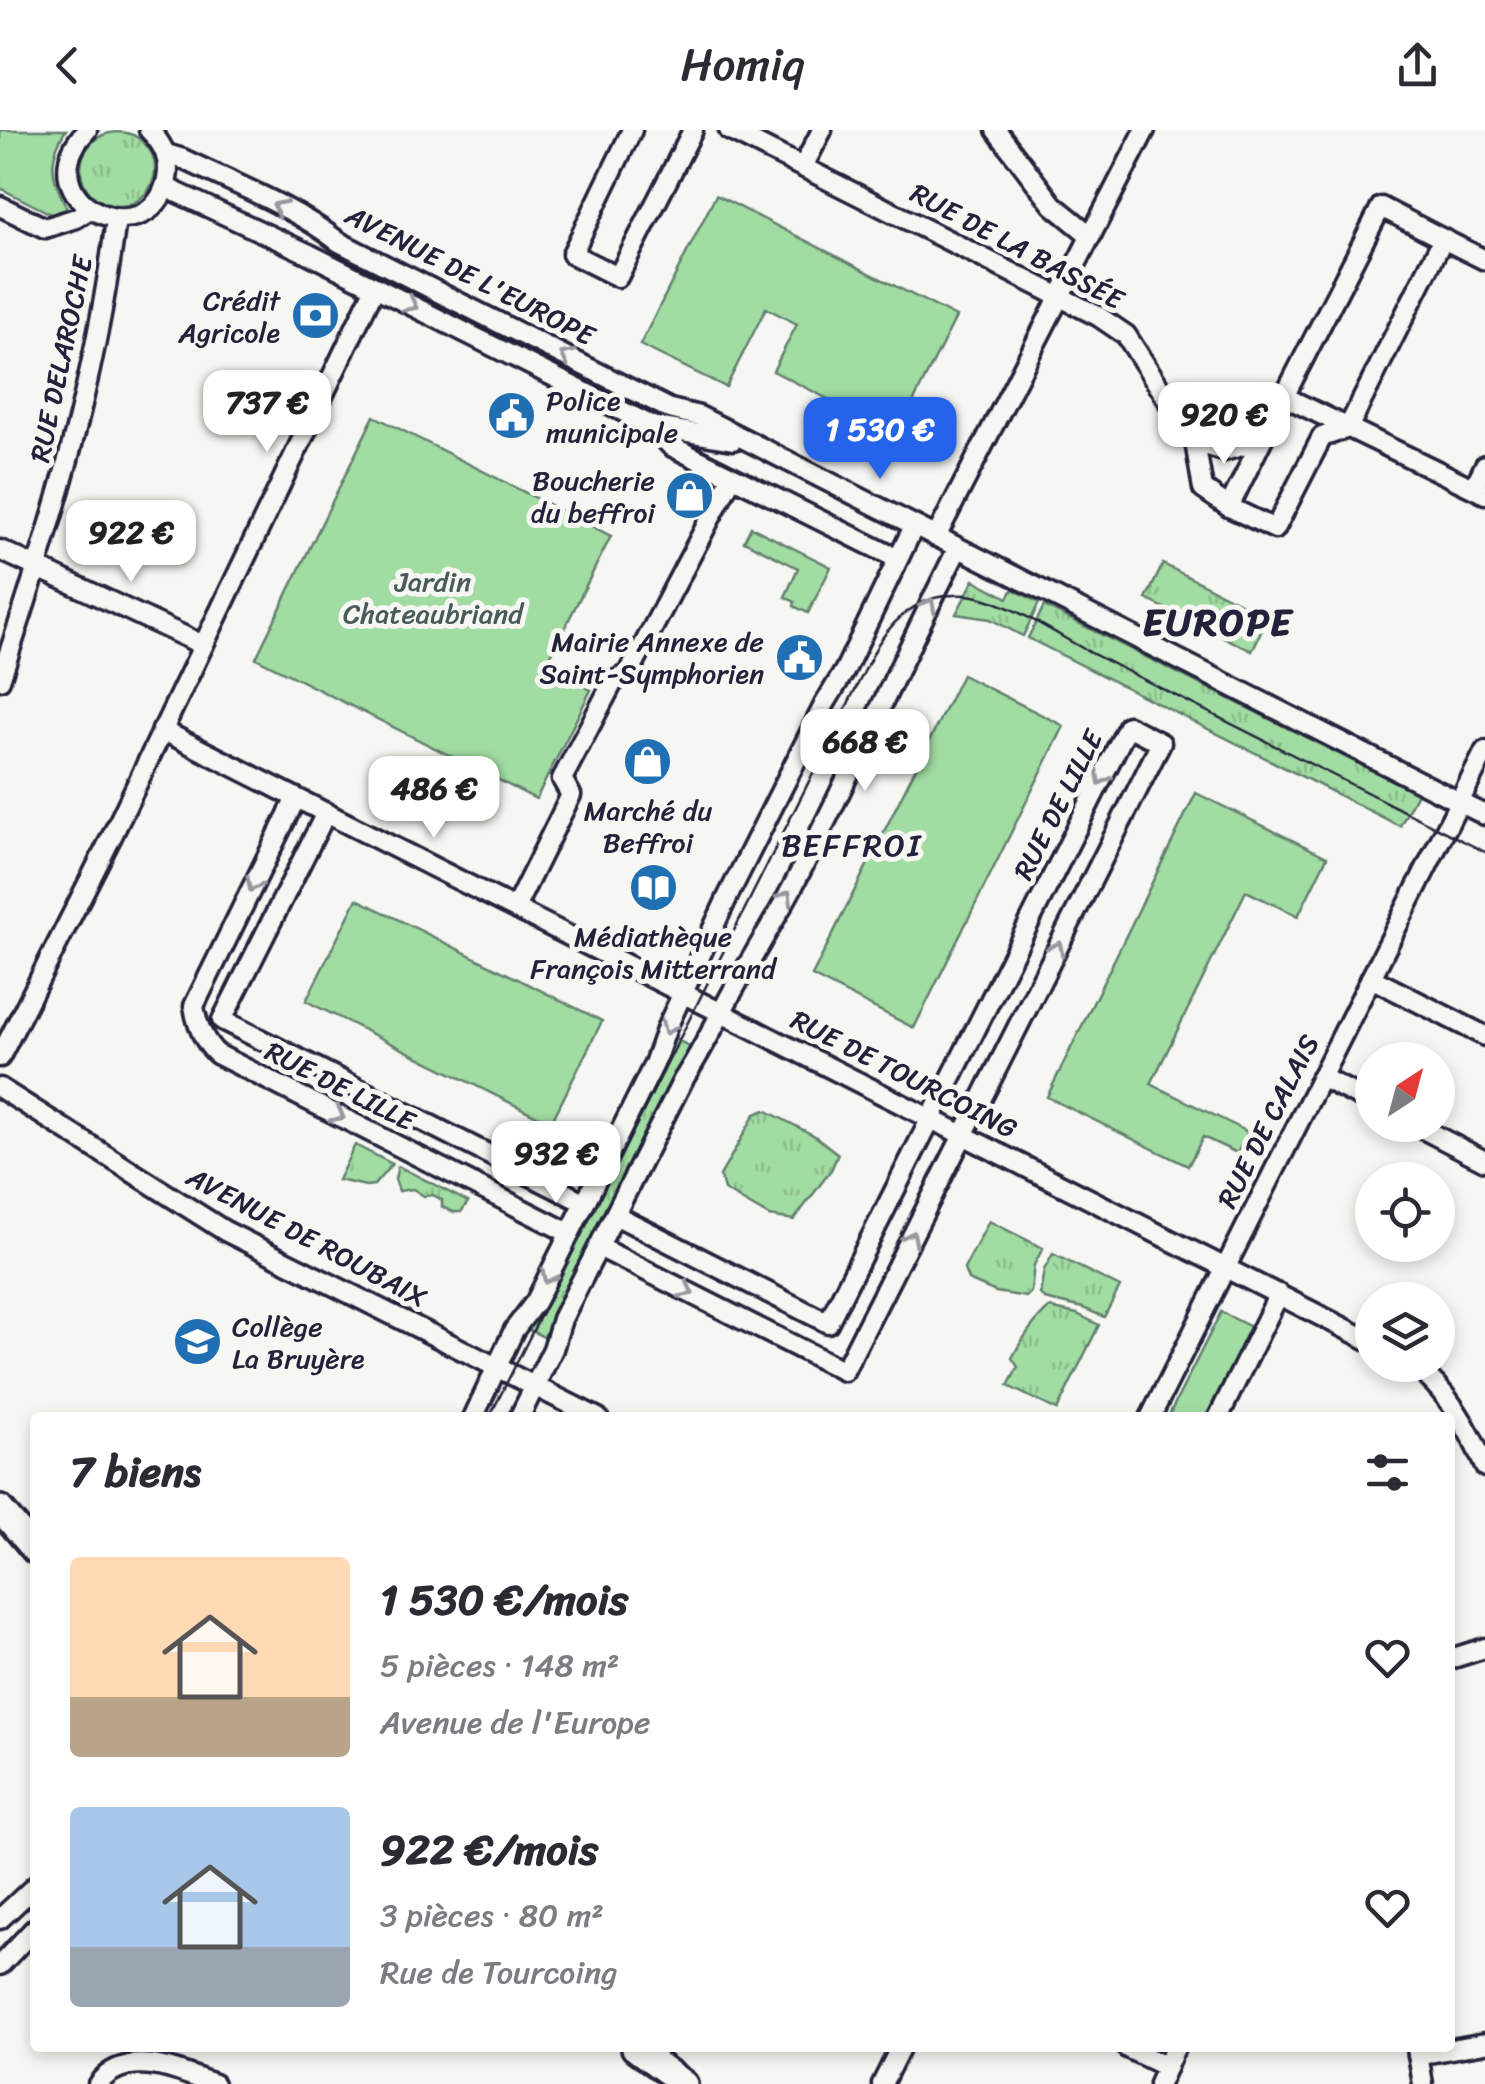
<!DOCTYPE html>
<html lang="fr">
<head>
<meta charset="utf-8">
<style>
  :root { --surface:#fff; --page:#f2f2f3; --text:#2b2b33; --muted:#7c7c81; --accent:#2563eb }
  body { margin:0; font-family:Sriracha,sans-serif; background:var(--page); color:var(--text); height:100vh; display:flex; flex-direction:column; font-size:38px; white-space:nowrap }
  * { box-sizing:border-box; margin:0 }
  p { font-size:32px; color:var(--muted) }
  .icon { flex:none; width:55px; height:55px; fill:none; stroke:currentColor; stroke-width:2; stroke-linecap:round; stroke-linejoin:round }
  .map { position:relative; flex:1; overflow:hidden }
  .panel { position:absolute; left:30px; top:1282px; width:1425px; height:640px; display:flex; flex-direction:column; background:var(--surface); border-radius:10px; box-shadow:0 5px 15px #0003 }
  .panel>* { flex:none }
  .needle { width:65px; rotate:36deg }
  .fabs { position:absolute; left:1355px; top:912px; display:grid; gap:20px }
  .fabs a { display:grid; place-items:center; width:100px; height:100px; border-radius:50%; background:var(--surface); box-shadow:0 5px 15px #0003; font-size:50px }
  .price { position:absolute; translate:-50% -85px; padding:0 22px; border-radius:20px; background:#fff; color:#222; font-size:32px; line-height:65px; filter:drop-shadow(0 2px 5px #0008) }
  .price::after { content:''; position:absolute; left:50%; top:60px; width:30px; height:22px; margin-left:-15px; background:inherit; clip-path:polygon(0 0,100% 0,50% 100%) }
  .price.current { background:var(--accent); color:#fff }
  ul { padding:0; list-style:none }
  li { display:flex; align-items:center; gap:30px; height:250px; padding:0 40px }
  li span { display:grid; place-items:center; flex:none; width:280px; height:200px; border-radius:10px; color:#555 }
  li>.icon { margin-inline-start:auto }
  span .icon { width:120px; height:120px; fill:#fffc; stroke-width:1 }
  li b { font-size:42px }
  h2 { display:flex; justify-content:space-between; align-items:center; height:120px; padding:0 40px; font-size:42px }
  header { display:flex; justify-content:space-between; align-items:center; height:130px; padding:0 40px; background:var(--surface); font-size:45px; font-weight:600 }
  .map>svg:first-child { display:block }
  .grass { fill:url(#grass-tufts); stroke:#627f6e; stroke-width:2.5 }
  .green { fill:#a1dca2; stroke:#627f6e; stroke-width:2.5 }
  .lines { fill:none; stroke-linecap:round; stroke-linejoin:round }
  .street-casing { stroke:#22223b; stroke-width:25 }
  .secondary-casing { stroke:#22223b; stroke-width:32 }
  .street { stroke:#f6f6f2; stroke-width:18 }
  .secondary { stroke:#f6f6f2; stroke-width:25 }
  .tram { stroke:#22223b; stroke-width:2.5 }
  .oneway { stroke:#9797a0 }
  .labels { text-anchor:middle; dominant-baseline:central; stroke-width:10; stroke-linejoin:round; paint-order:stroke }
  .street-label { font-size:28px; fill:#22223b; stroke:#f6f6f2 }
  .poi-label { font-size:28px; fill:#22223b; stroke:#f6f6f2; text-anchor:end }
  .park-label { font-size:28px; fill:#485a5a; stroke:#f6f6f2 }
  .quarter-label { font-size:32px; letter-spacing:2.5px; fill:#22223b; stroke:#f6f6f2 }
  .district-label { font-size:38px; font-weight:bold; letter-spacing:2.5px; fill:#22223b; stroke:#f6f6f2 }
</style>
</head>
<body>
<header><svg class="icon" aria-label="back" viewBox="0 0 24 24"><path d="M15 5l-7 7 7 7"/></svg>Homiq<svg class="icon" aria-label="share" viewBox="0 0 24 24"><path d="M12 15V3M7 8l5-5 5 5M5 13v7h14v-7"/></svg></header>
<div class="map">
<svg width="1485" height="1954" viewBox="0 0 1485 1954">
  <defs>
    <pattern id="grass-tufts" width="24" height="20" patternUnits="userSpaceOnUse" patternTransform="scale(2.5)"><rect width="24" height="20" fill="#a1dca2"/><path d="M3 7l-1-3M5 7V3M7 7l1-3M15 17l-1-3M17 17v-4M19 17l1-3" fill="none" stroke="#8abc8c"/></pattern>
  </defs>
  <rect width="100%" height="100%" fill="#f6f6f2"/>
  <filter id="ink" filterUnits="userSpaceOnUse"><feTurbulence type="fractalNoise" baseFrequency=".01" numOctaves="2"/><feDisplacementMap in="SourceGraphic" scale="20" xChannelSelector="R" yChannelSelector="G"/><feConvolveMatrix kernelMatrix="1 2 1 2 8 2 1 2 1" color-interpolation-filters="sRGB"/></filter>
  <g filter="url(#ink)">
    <g class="grass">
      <circle cx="118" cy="39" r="37"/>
      <polygon points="1163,434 1268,487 1252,521 1146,469"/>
      <polygon points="974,450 1008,468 1013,459 1039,473 1023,506 990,489 956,484"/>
      <polygon points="1044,476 1417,663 1400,696 1028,508"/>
      <polygon points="670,907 696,919 552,1211 525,1198"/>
      <polygon points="765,980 815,1006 838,1024 831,1040 794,1090 769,1086 724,1060 720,1046 755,984"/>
      <polygon points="355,1015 392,1034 374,1055 366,1056 338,1050"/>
      <polygon points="398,1036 468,1072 461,1082 453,1082 442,1077 442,1070 433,1065 424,1066 413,1059 399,1061 395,1049"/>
      <polygon points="989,1091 1043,1118 1034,1135 1031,1162 1026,1167 996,1162 968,1150 964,1139"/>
      <polygon points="1053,1124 1120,1157 1104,1187 1083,1178 1045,1169 1040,1164 1044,1140"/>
      <path d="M1049,1178L1077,1184L1099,1195L1057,1280L1008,1256L1018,1237L1012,1228C1021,1211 1034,1191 1049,1178Z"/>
    </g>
    <g class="green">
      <path d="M0,0H66C46,30 52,50 68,80L66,84L55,86L0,58Z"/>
      <polygon points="716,65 956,187 897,304 773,241 797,194 766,178 726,257 640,215"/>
      <polygon points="374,286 611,406 545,537 591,560 536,669 256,528"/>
      <polygon points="751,397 831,437 808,483 794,476 795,472 785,467 798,438 744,411"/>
      <polygon points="962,545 1064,596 914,898 812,846"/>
      <polygon points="1196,663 1327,727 1298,786 1246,761 1151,954 1248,1002 1237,1023 1203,1007 1188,1036 1047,967"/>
      <polygon points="357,769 602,891 551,993 306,871"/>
      <polygon points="1221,1182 1251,1197 1206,1287 1168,1287"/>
    </g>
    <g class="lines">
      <defs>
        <g id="street">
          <path d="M87,0C21,69 149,131 167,49C171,29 163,14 149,0"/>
          <polyline points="632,0 572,124 618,147 693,0"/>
          <polyline points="729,0 1098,186 1126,205 1195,312 1224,321 1262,310 1381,77 1443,109 1348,298 1322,307 1275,399 1229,377 1262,310"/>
          <polyline points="996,0 1053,75 1091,106"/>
          <path d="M166,24L183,29C233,53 296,78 339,112L670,279L699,286L1485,685"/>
          <polyline points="803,37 822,0"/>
          <polyline points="165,57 309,124 652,296 733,310"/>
          <polyline points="0,76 45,98 76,88 90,79"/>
          <polyline points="1443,109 1485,130"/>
          <polyline points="1283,266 1485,364"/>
          <polyline points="652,296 671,316 898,429"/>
          <polyline points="1195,312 1203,359 1229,377"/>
          <polyline points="1474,358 1485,335"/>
          <polyline points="936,407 1145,0"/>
          <polyline points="0,420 203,515"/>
          <path d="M0,550C52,396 96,250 116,89"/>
          <polyline points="162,600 1372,1212"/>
          <path d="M296,668L194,876C197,895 203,911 217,924L569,1103"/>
          <polyline points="326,683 222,890 585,1073"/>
          <polyline points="515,778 571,665 562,649 613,552 629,543 732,347"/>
          <polyline points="1371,848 1485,906"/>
          <polyline points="0,927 112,706 375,157"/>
          <polyline points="1321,947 1372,973"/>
          <polyline points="0,958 225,1101 598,1288"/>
          <polyline points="1415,995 1485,1031"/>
          <polyline points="599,1117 844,1241 1161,613 1128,596 828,1193 615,1085"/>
          <path d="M1414,1235C1448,1261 1469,1298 1485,1337"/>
          <polyline points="473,1288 514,1200 536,1171 654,934 667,897 728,766 824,575 845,540 914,396"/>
          <path d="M519,1288L553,1219L562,1189L683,950C704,918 720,883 739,850C757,819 776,788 793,756C851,645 901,530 958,418"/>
          <polyline points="1150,1288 1485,621"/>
          <polyline points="1218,1288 1279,1164"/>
          <polyline points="1450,1529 1485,1518"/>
          <polyline points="0,1789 35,1756"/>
          <polyline points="0,1835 35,1798"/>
          <polyline points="1127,1918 1167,1937"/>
          <polyline points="1417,1918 1423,1954"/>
          <polyline points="1418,1925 1485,1913"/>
          <path d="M98,1954C127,1917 178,1941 214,1954"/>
          <polyline points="882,1954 900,1918"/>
          <polyline points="1159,1954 1175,1918"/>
        </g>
        <g id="secondary">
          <polyline points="0,1379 35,1420"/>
          <polyline points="635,1918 684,1954"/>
        </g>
      </defs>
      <use href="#street" class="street-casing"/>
      <use href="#secondary" class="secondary-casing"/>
      <use href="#street" class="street"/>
      <use href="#secondary" class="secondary"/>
      <g class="tram">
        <path d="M489,1288L878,514C898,483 927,462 966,465C1005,468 1061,508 1097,526C1226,592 1356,656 1485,722"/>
        <polyline points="0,1820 35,1783"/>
      </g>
    </g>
    <defs><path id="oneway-chevron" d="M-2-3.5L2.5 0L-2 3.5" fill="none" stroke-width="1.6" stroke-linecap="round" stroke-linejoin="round" transform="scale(2.5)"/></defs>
    <g class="oneway">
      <use href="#oneway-chevron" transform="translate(279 77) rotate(-153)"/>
      <use href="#oneway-chevron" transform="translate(411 175) rotate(27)"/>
      <use href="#oneway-chevron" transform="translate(567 226) rotate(-153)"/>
      <use href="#oneway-chevron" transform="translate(929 475) rotate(-63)"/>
      <use href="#oneway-chevron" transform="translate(1102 648) rotate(117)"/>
      <use href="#oneway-chevron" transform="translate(253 755) rotate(116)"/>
      <use href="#oneway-chevron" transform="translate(786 767) rotate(-61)"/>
      <use href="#oneway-chevron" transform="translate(1057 818) rotate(-63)"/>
      <use href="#oneway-chevron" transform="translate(668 898) rotate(113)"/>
      <use href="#oneway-chevron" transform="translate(338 985) rotate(27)"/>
      <use href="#oneway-chevron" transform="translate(911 1108) rotate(-63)"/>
      <use href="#oneway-chevron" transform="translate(548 1147) rotate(116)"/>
      <use href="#oneway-chevron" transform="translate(687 1161) rotate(27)"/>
    </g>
  </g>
  <defs>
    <symbol id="bank-disc" viewBox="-11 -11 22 22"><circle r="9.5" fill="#1f6fb2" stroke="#f6f6f2"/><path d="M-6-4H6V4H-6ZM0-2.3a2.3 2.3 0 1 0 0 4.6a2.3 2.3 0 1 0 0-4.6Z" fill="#fff"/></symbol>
    <symbol id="civic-disc" viewBox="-11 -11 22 22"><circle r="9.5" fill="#1f6fb2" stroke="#f6f6f2"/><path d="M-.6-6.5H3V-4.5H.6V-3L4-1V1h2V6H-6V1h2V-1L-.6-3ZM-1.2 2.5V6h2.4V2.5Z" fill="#fff"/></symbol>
    <symbol id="shop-disc" viewBox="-11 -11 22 22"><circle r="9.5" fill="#1f6fb2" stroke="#f6f6f2"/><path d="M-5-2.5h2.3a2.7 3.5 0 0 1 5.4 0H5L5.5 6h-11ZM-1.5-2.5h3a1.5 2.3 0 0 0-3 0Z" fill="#fff"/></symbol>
    <symbol id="library-disc" viewBox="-11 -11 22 22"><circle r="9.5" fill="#1f6fb2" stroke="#f6f6f2"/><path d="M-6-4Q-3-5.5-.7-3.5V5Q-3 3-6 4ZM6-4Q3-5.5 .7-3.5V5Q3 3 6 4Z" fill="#fff"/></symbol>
    <symbol id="school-disc" viewBox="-11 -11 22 22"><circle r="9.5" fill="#1f6fb2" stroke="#f6f6f2"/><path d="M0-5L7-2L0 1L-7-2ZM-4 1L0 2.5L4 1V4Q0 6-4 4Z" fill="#fff"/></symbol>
  </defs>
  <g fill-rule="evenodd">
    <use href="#bank-disc" x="288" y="158" width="55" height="55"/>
    <use href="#civic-disc" x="484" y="258" width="55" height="55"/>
    <use href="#shop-disc" x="662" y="338" width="55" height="55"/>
    <use href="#civic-disc" x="772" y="500" width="55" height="55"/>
    <use href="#shop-disc" x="620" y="604" width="55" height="55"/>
    <use href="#library-disc" x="626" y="730" width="55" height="55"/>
    <use href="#school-disc" x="170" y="1184" width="55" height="55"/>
  </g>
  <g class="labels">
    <g class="street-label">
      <text transform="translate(1017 116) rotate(28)">RUE DE LA BASSÉE</text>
      <text transform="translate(470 145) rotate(27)">AVENUE DE L'EUROPE</text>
      <text transform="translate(61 229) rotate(-78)">RUE DELAROCHE</text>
      <text transform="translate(1058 675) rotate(-63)">RUE DE LILLE</text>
      <text transform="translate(904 944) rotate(27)">RUE DE TOURCOING</text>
      <text transform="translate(340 956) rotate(27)">RUE DE LILLE</text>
      <text transform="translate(1268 991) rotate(-63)">RUE DE CALAIS</text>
      <text transform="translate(307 1107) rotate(28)">AVENUE DE ROUBAIX</text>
    </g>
    <g class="poi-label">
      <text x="280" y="170">Crédit<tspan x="280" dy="32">Agricole</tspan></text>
      <text x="546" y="270" text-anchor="start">Police<tspan x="546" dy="32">municipale</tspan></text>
      <text x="655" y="350">Boucherie<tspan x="655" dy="32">du beffroi</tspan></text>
      <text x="764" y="511">Mairie Annexe de<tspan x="764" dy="32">Saint-Symphorien</tspan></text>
      <text x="648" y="680" text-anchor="middle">Marché du<tspan x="648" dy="32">Beffroi</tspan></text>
      <text x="653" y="806" text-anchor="middle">Médiathèque<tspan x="653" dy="32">François Mitterrand</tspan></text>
      <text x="232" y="1196" text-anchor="start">Collège<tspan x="232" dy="32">La Bruyère</tspan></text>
    </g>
    <g class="park-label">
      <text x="433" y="451">Jardin<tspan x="433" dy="32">Chateaubriand</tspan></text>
    </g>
    <g class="quarter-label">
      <text x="852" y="715">BEFFROI</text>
    </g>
    <g class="district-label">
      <text x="1218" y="492">EUROPE</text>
    </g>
  </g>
</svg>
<div class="fabs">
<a><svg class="needle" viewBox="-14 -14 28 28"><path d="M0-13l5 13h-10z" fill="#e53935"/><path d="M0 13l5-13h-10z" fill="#7c7c81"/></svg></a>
<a><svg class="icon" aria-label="locate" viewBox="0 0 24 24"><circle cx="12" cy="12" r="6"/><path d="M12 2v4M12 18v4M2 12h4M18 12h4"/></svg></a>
<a><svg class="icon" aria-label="layers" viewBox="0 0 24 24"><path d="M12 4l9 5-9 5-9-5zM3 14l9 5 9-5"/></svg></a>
</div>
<b class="price" style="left:267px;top:325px">737 €</b>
<b class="price" style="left:1224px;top:337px">920 €</b>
<b class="price current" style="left:880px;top:352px">1 530 €</b>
<b class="price" style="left:131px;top:455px">922 €</b>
<b class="price" style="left:865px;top:664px">668 €</b>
<b class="price" style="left:434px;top:711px">486 €</b>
<b class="price" style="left:556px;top:1076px">932 €</b>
<section class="panel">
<h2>7 biens<svg class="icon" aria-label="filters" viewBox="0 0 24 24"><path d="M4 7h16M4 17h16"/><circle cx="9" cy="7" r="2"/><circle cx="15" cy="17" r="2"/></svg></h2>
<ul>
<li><span style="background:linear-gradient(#ffd9b3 70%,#b9a48a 0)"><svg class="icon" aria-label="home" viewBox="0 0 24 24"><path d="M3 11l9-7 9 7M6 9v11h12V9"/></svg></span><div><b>1 530 €/mois</b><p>5 pièces · 148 m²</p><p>Avenue de l'Europe</p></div><svg class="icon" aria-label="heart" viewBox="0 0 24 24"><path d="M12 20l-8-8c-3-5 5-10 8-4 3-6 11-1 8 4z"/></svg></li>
<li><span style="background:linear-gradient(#a9c7e8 70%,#9aa5b1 0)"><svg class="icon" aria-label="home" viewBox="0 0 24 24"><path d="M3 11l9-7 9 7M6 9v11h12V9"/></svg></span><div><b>922 €/mois</b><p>3 pièces · 80 m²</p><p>Rue de Tourcoing</p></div><svg class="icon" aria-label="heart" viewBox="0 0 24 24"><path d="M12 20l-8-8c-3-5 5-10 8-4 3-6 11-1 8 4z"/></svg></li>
</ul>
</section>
</div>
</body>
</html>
